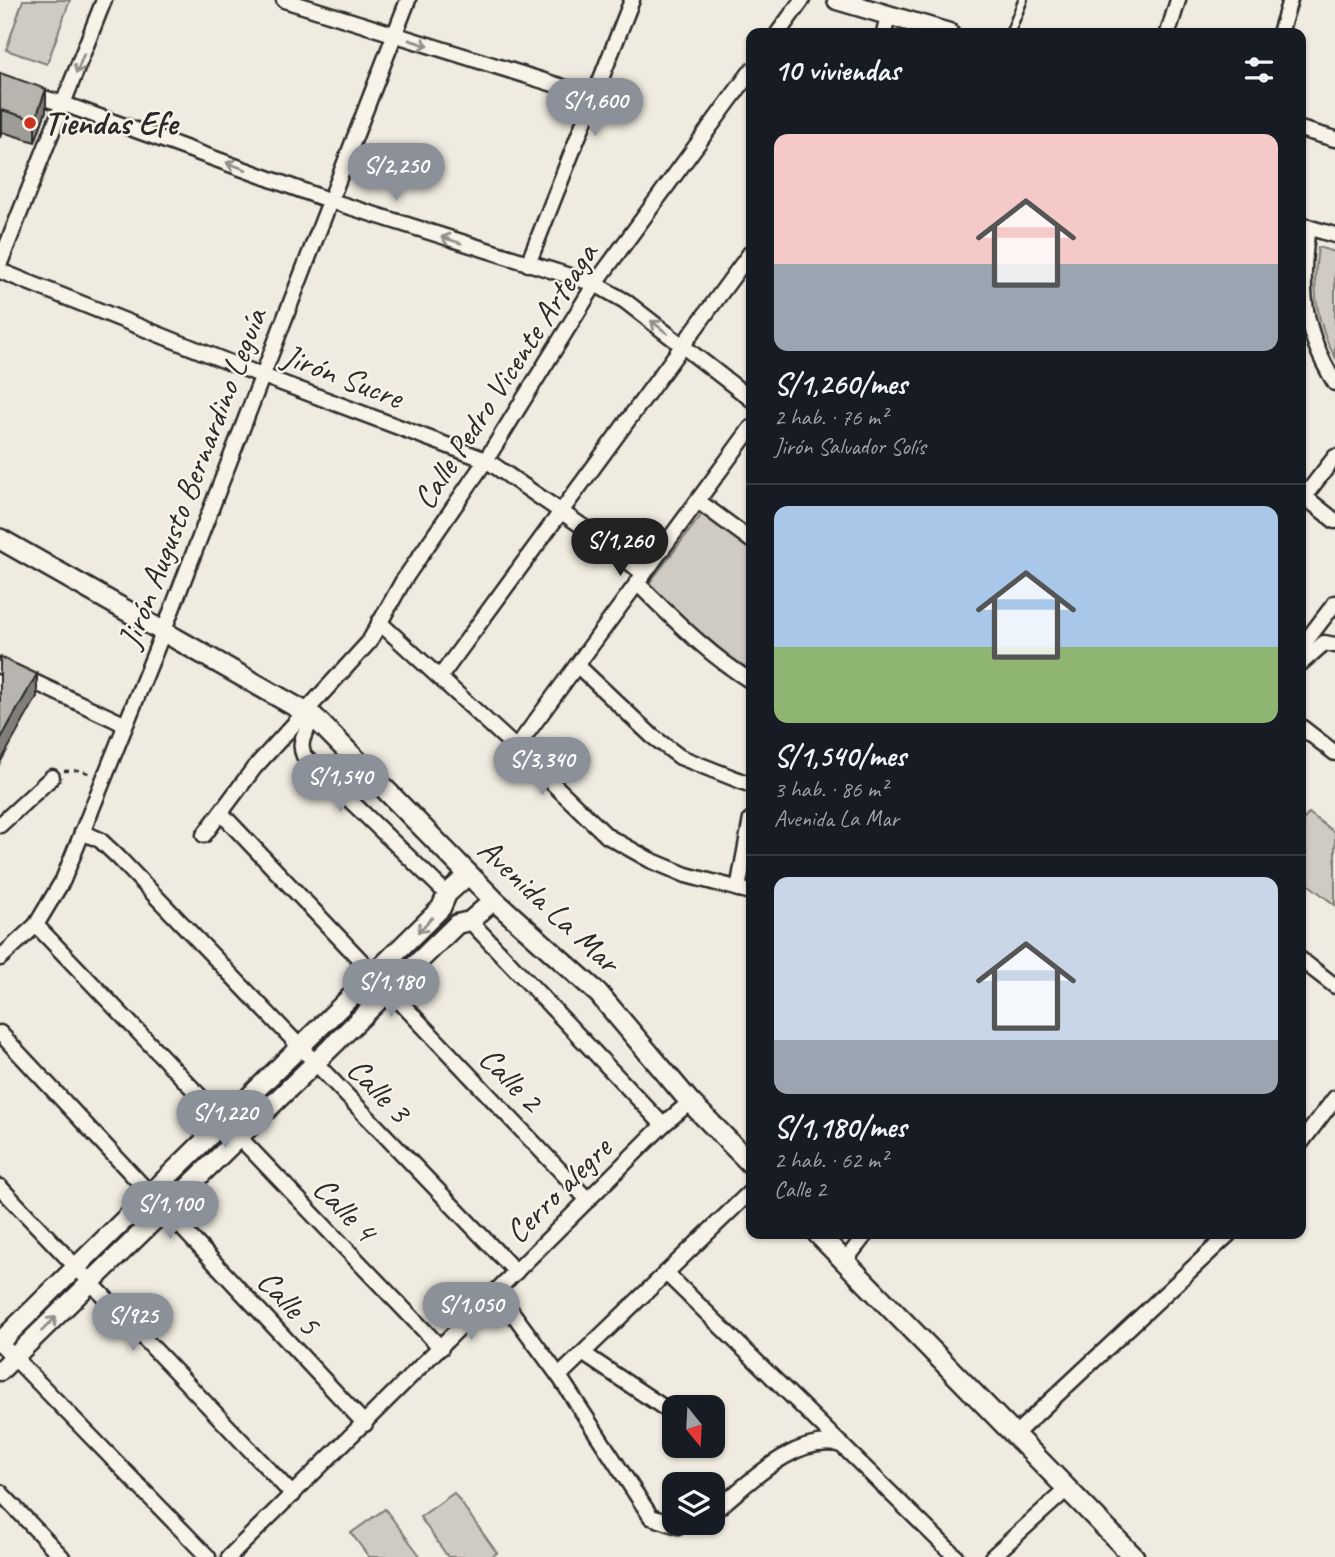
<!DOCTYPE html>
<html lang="es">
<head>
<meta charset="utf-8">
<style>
  :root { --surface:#171b24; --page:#242831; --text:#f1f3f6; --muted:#9ea1a6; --line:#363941; --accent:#8c9099 }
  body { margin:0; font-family:Caveat,sans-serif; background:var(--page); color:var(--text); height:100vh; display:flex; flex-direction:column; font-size:26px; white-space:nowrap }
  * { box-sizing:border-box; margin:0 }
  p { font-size:23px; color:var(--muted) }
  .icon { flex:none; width:38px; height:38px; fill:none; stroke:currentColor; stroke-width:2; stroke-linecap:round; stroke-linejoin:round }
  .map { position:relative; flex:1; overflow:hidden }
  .details { position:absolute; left:746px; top:28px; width:560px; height:1211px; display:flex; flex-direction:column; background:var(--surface); border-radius:14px; box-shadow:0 2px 5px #0004 }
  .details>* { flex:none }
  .needle { width:46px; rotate:162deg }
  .controls { position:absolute; left:662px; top:1395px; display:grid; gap:14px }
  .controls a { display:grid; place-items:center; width:63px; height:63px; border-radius:14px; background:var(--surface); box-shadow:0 2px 5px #0004; font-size:35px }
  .price { position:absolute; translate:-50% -60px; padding:0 16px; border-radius:24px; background:var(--accent); color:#fff; font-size:23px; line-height:46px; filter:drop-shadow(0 2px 4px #0008) }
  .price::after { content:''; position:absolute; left:50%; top:42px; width:21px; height:16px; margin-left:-10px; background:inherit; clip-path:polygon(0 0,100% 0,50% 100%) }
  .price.current { background:#222; color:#fff }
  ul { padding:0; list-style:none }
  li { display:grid; align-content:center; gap:14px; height:371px; padding:0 28px }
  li+li { border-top:2px solid var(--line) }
  li span { display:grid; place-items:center; height:217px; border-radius:14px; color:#555 }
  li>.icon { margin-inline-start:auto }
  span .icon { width:126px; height:126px; fill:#fffc; stroke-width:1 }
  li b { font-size:30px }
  h2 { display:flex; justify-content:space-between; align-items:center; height:84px; padding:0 28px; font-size:30px }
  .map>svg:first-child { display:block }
  .green { fill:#cfcbc2; stroke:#7d7b76; stroke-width:2 }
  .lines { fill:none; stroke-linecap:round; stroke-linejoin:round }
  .service-casing { stroke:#2b2b2b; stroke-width:12 }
  .minor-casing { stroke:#2b2b2b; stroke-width:19 }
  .tertiary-casing { stroke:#2b2b2b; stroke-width:23 }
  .secondary-casing { stroke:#2b2b2b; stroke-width:24 }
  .path { stroke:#2b2b2b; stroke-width:2.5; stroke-dasharray:5 5; stroke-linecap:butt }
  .service { stroke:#f7f3e8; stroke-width:7 }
  .minor { stroke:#f7f3e8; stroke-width:14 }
  .tertiary { stroke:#f7f3e8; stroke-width:18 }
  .secondary { stroke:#f7f3e8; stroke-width:19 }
  .wall { fill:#9e9c96; stroke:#2b2b2b; stroke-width:2 }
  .shaded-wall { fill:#817f7a; stroke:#2b2b2b; stroke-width:2 }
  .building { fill:#b8b5ae; stroke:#2b2b2b; stroke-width:2 }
  .oneway { stroke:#918f8a }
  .poi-dot { fill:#c8321e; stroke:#f7f3e8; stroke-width:2.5 }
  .labels { text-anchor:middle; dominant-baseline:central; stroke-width:5; stroke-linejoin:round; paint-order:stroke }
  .poi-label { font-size:33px; font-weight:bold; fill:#2b2b2b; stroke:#f7f3e8; text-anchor:start }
  .street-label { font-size:33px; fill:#2b2b2b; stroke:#f7f3e8 }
</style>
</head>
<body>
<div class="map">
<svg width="1335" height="1557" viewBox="0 0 1335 1557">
  <rect width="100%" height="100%" fill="#efebe0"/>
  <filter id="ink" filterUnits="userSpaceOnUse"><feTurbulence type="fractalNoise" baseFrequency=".0143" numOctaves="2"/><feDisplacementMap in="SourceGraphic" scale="14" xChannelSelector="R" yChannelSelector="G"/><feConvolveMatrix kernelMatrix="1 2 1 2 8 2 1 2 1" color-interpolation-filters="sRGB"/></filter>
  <g filter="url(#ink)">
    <g class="green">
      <polygon points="23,0 70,0 47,64 6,50"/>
      <path d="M1318,247L1335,252V357C1315,322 1312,286 1318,247Z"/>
      <polygon points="703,513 751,548 751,672 706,640 648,585"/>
      <polygon points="1309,813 1335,833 1335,905 1300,878 1300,824"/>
      <polygon points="454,1493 497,1553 491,1557 448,1557 420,1517"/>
      <polygon points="385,1509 421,1557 369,1557 351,1533"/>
    </g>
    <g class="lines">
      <defs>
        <polyline id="service" points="1010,33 1023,0"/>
        <g id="minor">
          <polyline points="284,0 592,96"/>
          <polyline points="778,33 802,0"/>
          <polyline points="884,33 888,16"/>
          <polyline points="1168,33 1178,0"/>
          <polyline points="1280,33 1290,0"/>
          <polyline points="0,85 64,104 331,201 595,284 625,301 751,399"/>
          <polyline points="1300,129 1335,139"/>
          <polyline points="1300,225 1335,235"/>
          <path d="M1308,227C1299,289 1302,329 1335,383"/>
          <polyline points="0,263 104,0"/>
          <polyline points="528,264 632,0"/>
          <polyline points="0,271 263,376 486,460 595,535 644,574"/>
          <polyline points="1300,493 1335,521"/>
          <polyline points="698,501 751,540"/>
          <polyline points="1300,502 1335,457"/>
          <path d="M637,583C673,618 708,655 751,681"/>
          <polyline points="379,622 516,748 607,836 650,860 686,875 751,892"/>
          <polyline points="1300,642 1303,645 1335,603"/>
          <polyline points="1300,664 1324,643 1335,645"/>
          <polyline points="577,665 652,736 680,757 751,785"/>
          <polyline points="0,666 124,724"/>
          <polyline points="440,677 751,252"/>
          <path d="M314,717C307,730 297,741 304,756L447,894"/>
          <polyline points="1300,726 1335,753"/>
          <polyline points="516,748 751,428"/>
          <polyline points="221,813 588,1200"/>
          <polyline points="0,825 52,777"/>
          <polyline points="82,832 100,840 118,857 516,1272"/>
          <polyline points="204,835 254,768 369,642 403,581 486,460 595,284 751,71"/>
          <polyline points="738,889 751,819"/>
          <polyline points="470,921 663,1125"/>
          <polyline points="36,925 441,1348"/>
          <polyline points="0,958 36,925 63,880 164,630 408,0"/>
          <polyline points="1300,959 1335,986"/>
          <polyline points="0,1033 365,1424"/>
          <polyline points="1300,1144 1335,1098"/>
          <polyline points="0,1187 293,1495"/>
          <polyline points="844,1262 866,1234"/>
          <polyline points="666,1273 956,1557"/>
          <polyline points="497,1292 559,1376"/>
          <polyline points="0,1343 208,1557"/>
          <polyline points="584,1354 666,1409"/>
          <polyline points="1014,1435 1229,1234"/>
          <polyline points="0,1492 62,1557"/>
          <path d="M712,1513C747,1486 793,1433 842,1445"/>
          <polyline points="690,1522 678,1526 651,1517 559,1376 751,1191"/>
          <polyline points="229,1557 663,1125 690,1102"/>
          <polyline points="992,1557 1067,1489"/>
        </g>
        <g id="tertiary">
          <polyline points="837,0 949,33"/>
          <polyline points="0,1342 441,908 447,894 469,874"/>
          <polyline points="0,1371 457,924 470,921 494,900"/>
        </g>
        <g id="secondary">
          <polyline points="0,539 314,717 494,900 599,994 690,1102 751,1164"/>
          <polyline points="818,1234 1134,1557"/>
        </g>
      </defs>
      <use href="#service" class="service-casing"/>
      <use href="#minor" class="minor-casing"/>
      <use href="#tertiary" class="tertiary-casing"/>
      <use href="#secondary" class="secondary-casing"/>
      <polyline class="path" points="64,771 80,770 91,774"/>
      <use href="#service" class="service"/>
      <use href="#minor" class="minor"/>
      <use href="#tertiary" class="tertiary"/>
      <use href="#secondary" class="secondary"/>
    </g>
    <polygon class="wall" points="0,73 46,111 35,142 2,132"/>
    <g class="shaded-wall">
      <polygon points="46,89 46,111 35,142 35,120"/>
      <polygon points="2,110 2,132 0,138 0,116"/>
      <polygon points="37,674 37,697 0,763 0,740"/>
    </g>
    <g class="building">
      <polygon points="0,73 46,89 35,120 2,110 0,116"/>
      <polygon points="0,657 37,674 0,740"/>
    </g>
    <defs><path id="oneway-shaft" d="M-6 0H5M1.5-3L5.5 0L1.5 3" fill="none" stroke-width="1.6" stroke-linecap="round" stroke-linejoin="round" transform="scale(1.75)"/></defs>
    <g class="oneway">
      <use href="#oneway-shaft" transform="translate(419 43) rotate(17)"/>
      <use href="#oneway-shaft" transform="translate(80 64) rotate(111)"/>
      <use href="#oneway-shaft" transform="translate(236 166) rotate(-160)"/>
      <use href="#oneway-shaft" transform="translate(451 240) rotate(-162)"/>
      <use href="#oneway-shaft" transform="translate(659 327) rotate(-142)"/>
      <use href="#oneway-shaft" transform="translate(425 925) rotate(134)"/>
      <use href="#oneway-shaft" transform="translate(49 1324) rotate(-44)"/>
    </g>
  </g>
  <circle class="poi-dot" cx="30" cy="123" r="7"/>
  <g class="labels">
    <g class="poi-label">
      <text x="44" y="123">Tiendas Efe</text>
    </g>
    <g class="street-label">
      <text transform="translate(343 376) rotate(21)">Jirón Sucre</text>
      <text transform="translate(505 376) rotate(-57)">Calle Pedro Vicente Arteaga</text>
      <text transform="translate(192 478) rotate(-69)">Jirón Augusto Bernardino Leguía</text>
      <text transform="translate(549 905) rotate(43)">Avenida La Mar</text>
      <text transform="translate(511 1079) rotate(46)">Calle 2</text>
      <text transform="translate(379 1090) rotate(46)">Calle 3</text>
      <text transform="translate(558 1190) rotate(-45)">Cerro alegre</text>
      <text transform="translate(345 1209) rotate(46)">Calle 4</text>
      <text transform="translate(289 1302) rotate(47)">Calle 5</text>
    </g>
  </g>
</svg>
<div class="controls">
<a><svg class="needle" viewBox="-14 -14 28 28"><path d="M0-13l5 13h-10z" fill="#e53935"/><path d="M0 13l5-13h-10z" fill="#9ea1a6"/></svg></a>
<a><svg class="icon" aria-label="layers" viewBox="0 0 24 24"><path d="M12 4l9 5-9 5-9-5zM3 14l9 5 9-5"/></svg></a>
</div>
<b class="price" style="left:595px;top:138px">S/1,600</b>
<b class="price" style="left:396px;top:203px">S/2,250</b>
<b class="price current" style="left:620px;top:578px">S/1,260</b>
<b class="price" style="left:542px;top:797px">S/3,340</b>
<b class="price" style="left:340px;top:814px">S/1,540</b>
<b class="price" style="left:391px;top:1019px">S/1,180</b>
<b class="price" style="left:225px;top:1150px">S/1,220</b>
<b class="price" style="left:170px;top:1241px">S/1,100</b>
<b class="price" style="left:471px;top:1342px">S/1,050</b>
<b class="price" style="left:133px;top:1353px">S/925</b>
<section class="details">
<h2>10 viviendas<svg class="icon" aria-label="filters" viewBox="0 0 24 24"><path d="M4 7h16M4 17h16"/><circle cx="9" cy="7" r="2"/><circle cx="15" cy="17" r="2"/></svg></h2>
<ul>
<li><span style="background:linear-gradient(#f6c9c9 60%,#9aa5b1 0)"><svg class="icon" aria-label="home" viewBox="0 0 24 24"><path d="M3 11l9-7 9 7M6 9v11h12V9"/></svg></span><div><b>S/1,260/mes</b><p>2 hab. · 76 m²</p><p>Jirón Salvador Solís</p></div></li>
<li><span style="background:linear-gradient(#a9c7e8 65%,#8fb573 0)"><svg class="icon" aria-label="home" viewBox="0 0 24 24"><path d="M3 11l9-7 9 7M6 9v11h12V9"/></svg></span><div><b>S/1,540/mes</b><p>3 hab. · 86 m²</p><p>Avenida La Mar</p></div></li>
<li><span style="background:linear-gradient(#c9d6e8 75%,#9aa5b1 0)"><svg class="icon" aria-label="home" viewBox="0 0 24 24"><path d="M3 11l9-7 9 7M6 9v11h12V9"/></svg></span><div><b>S/1,180/mes</b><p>2 hab. · 62 m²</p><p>Calle 2</p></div></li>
</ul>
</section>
</div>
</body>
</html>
